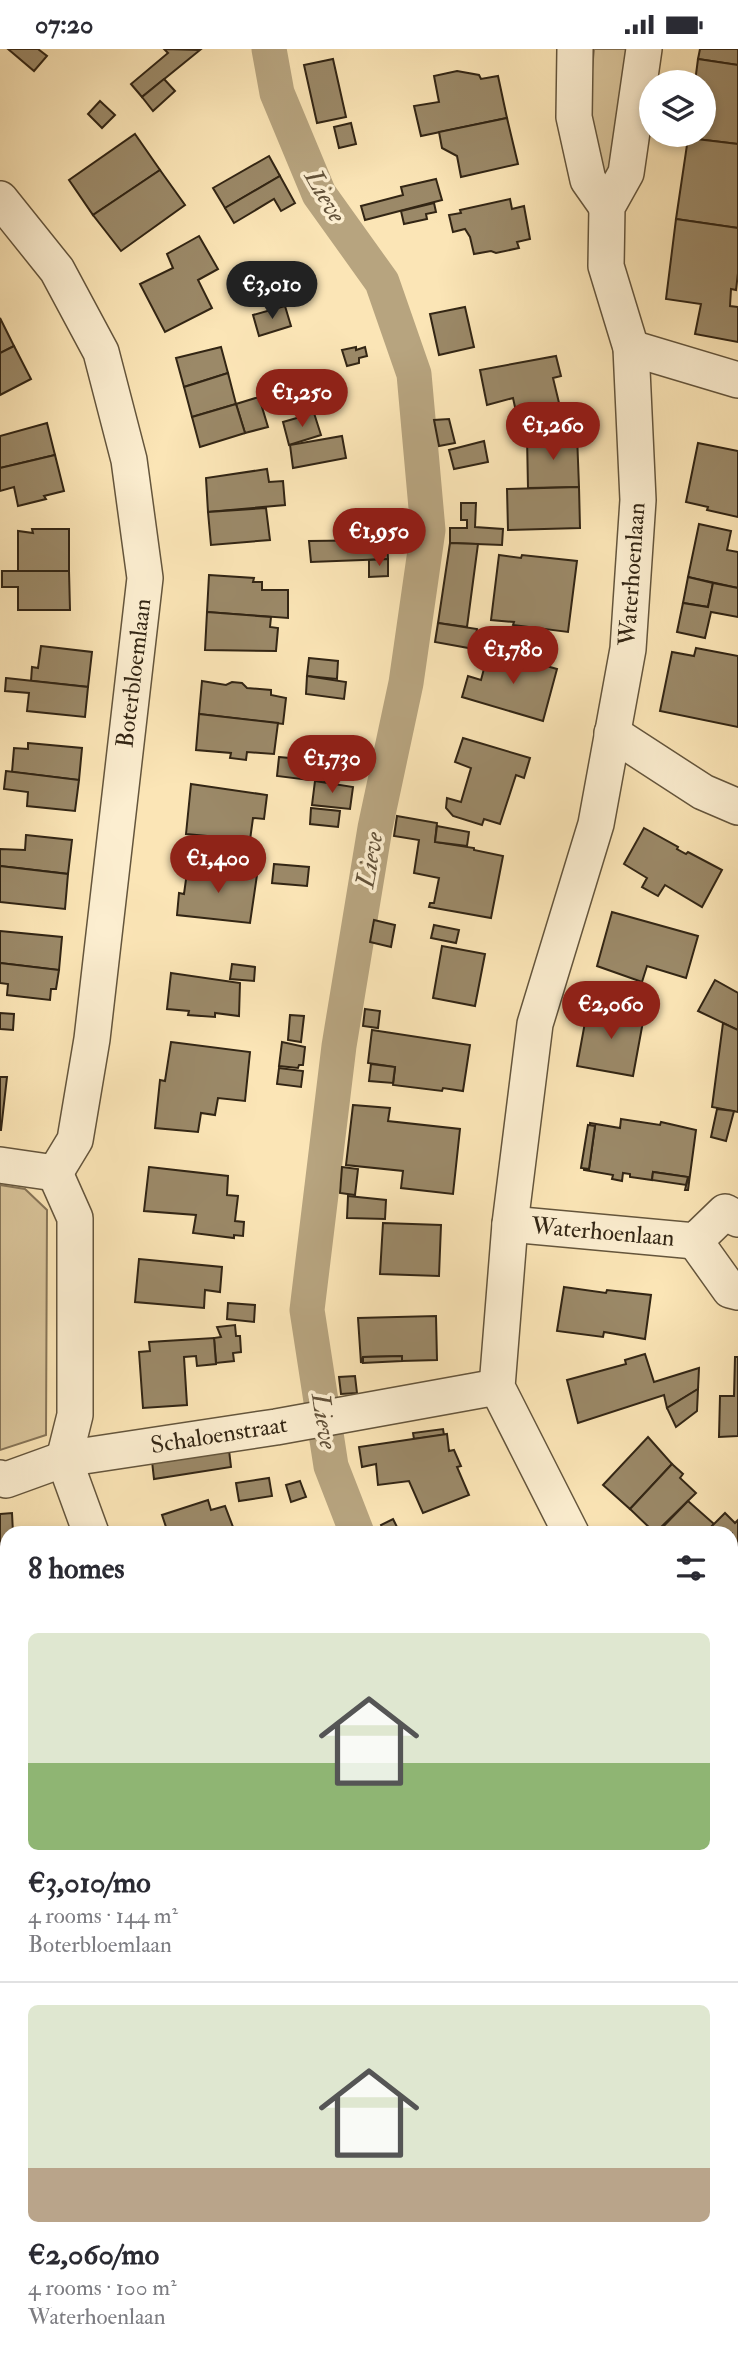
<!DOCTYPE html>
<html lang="en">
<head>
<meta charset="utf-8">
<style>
  :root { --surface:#fff; --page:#f7f7f7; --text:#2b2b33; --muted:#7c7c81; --line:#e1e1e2; --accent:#8f2418 }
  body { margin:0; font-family:"IM FELL Double Pica",serif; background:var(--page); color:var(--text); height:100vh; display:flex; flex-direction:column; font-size:26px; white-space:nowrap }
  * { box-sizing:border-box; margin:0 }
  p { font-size:23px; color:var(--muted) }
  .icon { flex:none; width:38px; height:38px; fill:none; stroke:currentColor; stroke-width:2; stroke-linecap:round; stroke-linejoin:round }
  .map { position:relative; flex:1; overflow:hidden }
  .panel { position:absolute; left:0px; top:1477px; width:738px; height:840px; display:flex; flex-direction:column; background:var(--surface); border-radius:21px 21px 0 0; box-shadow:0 4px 10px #0003 }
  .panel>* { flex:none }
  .tools { position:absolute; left:639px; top:21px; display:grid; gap:14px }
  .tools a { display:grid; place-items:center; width:77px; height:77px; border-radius:50%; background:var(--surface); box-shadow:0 4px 10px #0003; font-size:35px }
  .price { position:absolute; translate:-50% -60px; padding:0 16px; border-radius:24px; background:var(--accent); color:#fff; font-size:23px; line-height:46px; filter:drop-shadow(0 2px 4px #0008) }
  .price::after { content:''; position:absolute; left:50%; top:42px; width:21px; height:16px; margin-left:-10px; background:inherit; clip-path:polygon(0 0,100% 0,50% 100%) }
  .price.active { background:#222; color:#fff }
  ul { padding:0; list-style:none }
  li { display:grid; align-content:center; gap:14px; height:371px; padding:0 28px }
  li+li { border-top:2px solid var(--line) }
  li span { display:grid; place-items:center; height:217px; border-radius:10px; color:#555 }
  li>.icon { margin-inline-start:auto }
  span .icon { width:126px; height:126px; fill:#fffc; stroke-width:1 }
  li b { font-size:30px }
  h2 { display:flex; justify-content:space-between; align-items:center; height:84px; padding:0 28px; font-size:30px }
  .status { display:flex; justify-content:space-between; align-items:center; height:49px; padding:0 35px; background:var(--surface); direction:ltr }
  .status svg { height:19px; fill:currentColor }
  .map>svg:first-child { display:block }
  .green { fill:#d9c49a; stroke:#867457; stroke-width:2 }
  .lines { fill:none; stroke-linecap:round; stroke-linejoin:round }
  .canal { stroke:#b7a47f; stroke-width:35 }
  .building { fill:#9b8968; stroke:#322514; stroke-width:2 }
  .minor-casing { stroke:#64553c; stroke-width:38 }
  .minor { stroke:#fceed0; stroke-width:35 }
  .labels { text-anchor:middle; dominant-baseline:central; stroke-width:7; stroke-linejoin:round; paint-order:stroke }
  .street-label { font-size:24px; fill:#322514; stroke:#fceed0 }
  .water-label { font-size:26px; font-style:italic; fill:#615139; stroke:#fceed0 }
</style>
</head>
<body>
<div class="status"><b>07:20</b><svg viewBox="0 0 49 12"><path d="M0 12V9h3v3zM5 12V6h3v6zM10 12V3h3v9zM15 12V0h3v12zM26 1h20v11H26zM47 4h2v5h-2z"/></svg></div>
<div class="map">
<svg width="738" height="2317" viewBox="0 0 738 2317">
  <rect width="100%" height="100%" fill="#fbe5b6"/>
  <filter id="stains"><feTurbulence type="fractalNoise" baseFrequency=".00286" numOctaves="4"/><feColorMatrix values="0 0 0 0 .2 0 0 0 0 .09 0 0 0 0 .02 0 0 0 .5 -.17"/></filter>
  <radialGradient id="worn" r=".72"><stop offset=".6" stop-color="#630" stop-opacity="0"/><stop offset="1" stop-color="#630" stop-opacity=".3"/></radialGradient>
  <g class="green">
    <polygon points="594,0 630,0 609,127 598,125 587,71"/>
    <polygon points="0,1136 25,1140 47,1161 46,1386 0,1401"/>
  </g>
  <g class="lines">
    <g class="canal">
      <polyline points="269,0 277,44 319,145 382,233 414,325 428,481 406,634 375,779 339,997 307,1261 331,1417 357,1484"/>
      <polyline points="732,1872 738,1877"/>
    </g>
  </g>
  <g class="building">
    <polygon points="8,0 38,0 47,7 34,22"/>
    <polygon points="164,0 200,1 142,48 131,35 168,4"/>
    <polygon points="700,0 738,0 738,16 698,10"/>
    <polygon points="333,10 346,68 317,74 304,16"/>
    <polygon points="698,10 738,16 738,95 688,89 688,86 704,86 704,33 695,33"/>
    <polygon points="457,22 479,26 481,30 498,27 507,69 421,87 414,57 439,53 434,27"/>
    <polygon points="164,30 175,42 153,62 142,48"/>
    <polygon points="100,52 115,66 102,79 88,65"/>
    <polygon points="507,69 518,115 461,128 457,107 442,99 439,83"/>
    <polygon points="351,74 356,95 339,99 334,78"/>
    <polygon points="135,85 160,121 93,166 69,131"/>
    <polygon points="688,89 738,95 738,179 676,170"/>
    <polygon points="269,107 280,127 225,159 213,139"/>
    <polygon points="160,121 185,156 121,202 93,166"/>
    <polygon points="280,127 295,154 281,162 274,150 234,174 225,159"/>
    <polygon points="436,130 442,151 365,171 361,157 403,146 401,138"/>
    <polygon points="510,150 512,160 524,157 530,190 517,193 519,199 496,204 491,202 474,205 470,188 465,180 453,183 449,166 461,164 460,161"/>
    <polygon points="434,154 436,163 426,165 427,170 404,175 401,162"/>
    <polygon points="676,170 738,179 738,224 736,241 731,240 730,257 738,258 738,293 695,285 701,255 666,250"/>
    <polygon points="199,187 218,220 198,231 212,259 165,283 140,235 173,219 167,205"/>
    <polygon points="285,257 291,277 259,287 253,266"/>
    <polygon points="465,258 474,298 439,306 430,265"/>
    <polygon points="0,269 14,297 0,304"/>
    <polygon points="14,297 31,330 0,346 0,304"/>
    <polygon points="221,298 228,324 184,338 176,309"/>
    <polygon points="356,298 356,301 365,298 367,307 359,309 359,314 347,317 342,301"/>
    <polygon points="556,307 561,327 553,329 560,358 517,367 513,349 487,356 480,321"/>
    <polygon points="228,324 236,355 192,368 184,338"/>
    <polygon points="259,348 268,378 245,384 236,355"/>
    <polygon points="236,355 245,384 200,398 192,368"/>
    <polygon points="314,364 321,386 289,396 283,373"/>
    <polygon points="449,370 455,394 439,397 434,371"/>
    <polygon points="47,374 55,406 0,419 0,387"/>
    <polygon points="577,386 579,438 528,439 527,388"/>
    <polygon points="342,387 346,409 293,419 290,396"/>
    <polygon points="484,392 488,413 454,420 449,401"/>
    <polygon points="698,394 738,402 738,468 707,461 708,458 686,453"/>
    <polygon points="55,406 64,442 44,447 46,450 18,457 14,438 0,442 0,419"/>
    <polygon points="267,420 269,433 283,432 285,456 208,463 206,429"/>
    <polygon points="579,438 580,479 508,481 507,440"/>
    <polygon points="461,454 476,454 475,478 503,480 502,496 450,494 450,479 467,479 467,471 461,471"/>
    <polygon points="266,459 270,491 211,496 208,463"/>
    <polygon points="699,475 731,482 727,501 738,503 738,539 688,528"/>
    <polygon points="32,480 69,480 69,522 18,522 18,482 33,484"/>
    <polygon points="387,491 388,510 311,513 309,492"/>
    <polygon points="450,494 478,495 467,578 438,574"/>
    <polygon points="499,506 521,509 522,506 577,512 568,583 513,576 514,573 491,571"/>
    <polygon points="388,510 388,527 369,528 369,511"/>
    <polygon points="2,522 69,522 70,561 18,561 18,538 2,538"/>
    <polygon points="209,526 254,529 253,533 262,533 262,541 288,541 288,569 207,563"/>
    <polygon points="688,528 713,534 708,558 683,554"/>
    <polygon points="713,534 738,539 738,568 711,563 705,589 677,583 683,554 708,558"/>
    <polygon points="207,563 271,568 270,578 278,579 276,602 205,601"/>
    <polygon points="438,574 477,580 474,600 435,593"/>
    <polygon points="41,597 92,603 88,638 31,632 32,618 38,619"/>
    <polygon points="696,599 738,607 738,678 660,662 672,603 694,607"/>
    <polygon points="489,601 557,620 543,672 462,648 468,627 481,631"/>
    <polygon points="309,609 338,612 337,630 307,627"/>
    <polygon points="307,627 346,633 344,650 306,645"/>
    <polygon points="6,629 88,638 85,668 27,662 29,644 5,642"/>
    <polygon points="202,632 226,636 232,633 242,634 247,639 271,641 271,646 286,649 283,675 199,665"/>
    <polygon points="199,665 278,674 274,705 247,703 246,711 230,709 231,704 196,701"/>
    <polygon points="463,689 530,709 524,729 516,726 500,775 484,770 482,776 453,767 446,759 447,749 461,753 471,719 455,713"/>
    <polygon points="28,694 82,699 79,731 12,723 14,699 28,700"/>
    <polygon points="279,708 311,711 309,731 277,727"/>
    <polygon points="314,715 335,717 332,733 312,730"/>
    <polygon points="6,722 79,731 75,762 27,757 28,743 4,740"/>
    <polygon points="315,732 353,738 350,760 312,756"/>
    <polygon points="191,735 267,746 264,770 253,769 250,791 186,785"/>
    <polygon points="311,759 340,762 338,778 310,775"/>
    <polygon points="397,767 437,774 435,793 474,799 474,801 503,807 491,869 429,858 430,854 434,854 439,829 414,824 419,791 394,787"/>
    <polygon points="437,777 469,783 467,797 435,793"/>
    <polygon points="644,779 678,798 677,800 686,805 688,803 722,821 702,858 665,836 658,847 642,838 647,829 624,815"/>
    <polygon points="26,786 72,791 68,825 0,817 0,800 25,801"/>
    <polygon points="274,815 309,818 307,837 272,834"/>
    <polygon points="188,816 237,821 237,824 257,826 250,874 177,866 179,844 184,845"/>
    <polygon points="0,817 68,825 65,860 0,853"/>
    <polygon points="612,863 698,887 686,929 647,917 642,933 597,917"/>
    <polygon points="374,871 395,876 391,898 370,893"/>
    <polygon points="434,876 459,881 456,894 431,889"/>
    <polygon points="0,882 62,888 59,921 0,914"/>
    <polygon points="442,897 485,905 475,957 433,949"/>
    <polygon points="0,914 59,921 56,940 51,940 50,951 7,946 8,935 0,934"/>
    <polygon points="232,915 255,918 254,932 230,930"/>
    <polygon points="171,924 240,934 239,967 215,964 215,968 188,966 189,962 167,960"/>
    <polygon points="715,931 738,944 738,981 698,962"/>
    <polygon points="588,957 644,967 633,1027 577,1017"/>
    <polygon points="365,960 380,962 378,979 363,977"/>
    <polygon points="0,964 14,965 13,981 0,980"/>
    <polygon points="290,966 304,967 301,993 288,991"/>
    <polygon points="723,974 738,981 738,1063 712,1058"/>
    <polygon points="372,981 470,996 463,1042 443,1039 442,1042 393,1036 395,1018 368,1014"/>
    <polygon points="171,993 250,1003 245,1052 218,1049 215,1066 201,1064 198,1083 155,1079 160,1031 165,1032"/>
    <polygon points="282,993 305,998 303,1016 299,1016 298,1019 279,1017"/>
    <polygon points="371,1015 395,1018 393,1034 369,1032"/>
    <polygon points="279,1019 303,1022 301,1038 277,1035"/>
    <polygon points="0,1028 7,1028 1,1081 0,1081"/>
    <polygon points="353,1056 390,1059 388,1072 460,1080 453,1145 401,1139 403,1122 346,1116"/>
    <polygon points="717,1060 734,1062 726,1092 711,1088"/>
    <polygon points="621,1070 660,1076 661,1073 696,1081 688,1141 685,1141 688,1128 653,1123 652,1131 630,1128 630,1125 623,1124 622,1132 612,1130 613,1126 584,1121 584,1119 589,1120 595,1077 590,1077 590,1074 620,1079"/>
    <polygon points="588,1076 595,1077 589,1120 581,1119"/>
    <polygon points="149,1118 228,1127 227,1146 238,1147 235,1172 244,1173 243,1187 234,1186 234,1189 193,1184 196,1166 144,1162"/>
    <polygon points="342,1118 358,1120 355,1146 340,1144"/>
    <polygon points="653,1123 688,1128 686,1136 652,1131"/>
    <polygon points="348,1147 386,1151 385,1170 347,1169"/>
    <polygon points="383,1174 441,1176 439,1227 380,1225"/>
    <polygon points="139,1210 222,1218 220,1243 205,1241 204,1259 135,1253"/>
    <polygon points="564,1238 606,1244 607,1241 651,1246 645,1290 604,1283 603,1288 557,1282"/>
    <polygon points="228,1254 255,1256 254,1273 227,1270"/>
    <polygon points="436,1267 437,1311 402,1312 402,1307 363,1308 361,1314 358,1269"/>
    <polygon points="235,1276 236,1287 240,1287 241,1303 233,1304 234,1312 216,1314 214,1289 221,1288 217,1278"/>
    <polygon points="214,1289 216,1315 197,1317 196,1307 184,1308 187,1356 143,1359 139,1303 150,1302 149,1293"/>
    <polygon points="645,1305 654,1333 699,1319 698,1340 667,1359 664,1346 578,1374 567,1331 626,1315 625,1311"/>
    <polygon points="402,1307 402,1312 363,1314 363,1308"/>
    <polygon points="735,1308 738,1308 738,1387 719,1388 720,1347 734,1347"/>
    <polygon points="355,1327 357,1344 341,1345 339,1328"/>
    <polygon points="698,1340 697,1362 676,1378 667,1359"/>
    <polygon points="443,1380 444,1386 414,1390 413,1384"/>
    <polygon points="447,1385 449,1402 454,1401 461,1417 457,1418 469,1446 423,1464 409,1432 378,1436 376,1415 362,1418 359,1398"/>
    <polygon points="648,1388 672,1415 630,1460 603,1436"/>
    <polygon points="229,1401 231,1418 154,1430 152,1412"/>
    <polygon points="672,1415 683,1425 680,1429 696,1444 655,1484 630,1460"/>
    <polygon points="269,1429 272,1447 239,1452 236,1434"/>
    <polygon points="300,1432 306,1448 291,1453 286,1436"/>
    <polygon points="208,1451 211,1461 225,1457 233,1478 217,1484 168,1484 162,1466"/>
    <polygon points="688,1452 714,1475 705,1484 657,1484"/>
    <polygon points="12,1464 13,1484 7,1484 7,1512 0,1512 0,1465"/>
    <polygon points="725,1464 735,1474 738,1471 738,1502 732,1509 732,1484 705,1484"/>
    <polygon points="393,1470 400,1484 384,1484 381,1476"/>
    <polygon points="738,1502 738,1562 732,1556 732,1509"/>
    <polygon points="0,1781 7,1789 7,1829 0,1822"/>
    <polygon points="0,1822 7,1829 7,1873 0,1866"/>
    <polygon points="737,1964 738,1965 738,2064 732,2058 732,1970"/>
    <polygon points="732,2180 738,2188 738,2234 732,2239"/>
    <polygon points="0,2207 7,2212 7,2243 0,2252"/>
    <polygon points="7,2243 7,2277 0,2271 0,2252"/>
    <polygon points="87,2310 125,2310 119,2317 96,2317"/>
    <polygon points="125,2310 174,2310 169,2317 119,2317"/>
    <polygon points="423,2310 440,2310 446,2317 418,2317"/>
    <polygon points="440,2310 484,2310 489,2317 446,2317"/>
  </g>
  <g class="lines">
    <defs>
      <g id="minor">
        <polyline points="575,0 574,68 588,131 607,158"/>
        <polyline points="0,150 57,221 101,303 129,411 145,529 92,990 75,1091 55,1124"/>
        <polyline points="631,299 738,331"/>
        <polyline points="612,684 703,743 738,758"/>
        <polyline points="0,1116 55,1124"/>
        <polyline points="55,1124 75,1169 75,1366 64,1410"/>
        <polyline points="510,1175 695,1192 725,1163 738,1170"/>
        <polyline points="695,1192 730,1241 738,1243"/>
        <polyline points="64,1410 91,1484"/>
        <polyline points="0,1429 6,1431 64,1410 276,1378 497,1338"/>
        <polyline points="571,1484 497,1338 510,1175 535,975 596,775 628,600 638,451 631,299 606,217 607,158 626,124 644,0"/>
        <polyline points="732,1619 738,1623"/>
        <polyline points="0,1990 7,1983"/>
        <polyline points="0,2308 11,2317"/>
        <polyline points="593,2317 598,2310"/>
      </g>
    </defs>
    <use href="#minor" class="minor-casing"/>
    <use href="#minor" class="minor"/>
  </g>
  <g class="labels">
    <g class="street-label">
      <text transform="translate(632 525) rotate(-86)">Waterhoenlaan</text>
      <text transform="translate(134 624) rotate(-83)">Boterbloemlaan</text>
      <text transform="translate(603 1183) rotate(5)">Waterhoenlaan</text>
      <text transform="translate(219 1386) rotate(-9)">Schaloenstraat</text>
    </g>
    <g class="water-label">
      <text transform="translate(325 147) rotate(60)">Lieve</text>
      <text transform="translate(370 811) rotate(-80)">Lieve</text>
      <text transform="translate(324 1372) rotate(81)">Lieve</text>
    </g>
  </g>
  <rect width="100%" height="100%" filter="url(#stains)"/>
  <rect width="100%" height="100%" fill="url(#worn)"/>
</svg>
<div class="tools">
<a><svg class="icon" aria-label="layers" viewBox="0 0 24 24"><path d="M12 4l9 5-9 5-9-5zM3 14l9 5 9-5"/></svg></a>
</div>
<b class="price active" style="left:272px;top:272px">€3,010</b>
<b class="price" style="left:302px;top:380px">€1,250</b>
<b class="price" style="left:553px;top:413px">€1,260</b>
<b class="price" style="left:379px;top:519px">€1,950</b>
<b class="price" style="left:513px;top:637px">€1,780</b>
<b class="price" style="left:332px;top:746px">€1,730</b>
<b class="price" style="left:218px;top:846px">€1,400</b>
<b class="price" style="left:611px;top:992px">€2,060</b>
<section class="panel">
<h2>8 homes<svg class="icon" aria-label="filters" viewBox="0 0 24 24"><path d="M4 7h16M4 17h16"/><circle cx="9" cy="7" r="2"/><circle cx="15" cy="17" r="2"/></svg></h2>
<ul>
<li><span style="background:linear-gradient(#dfe7d0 60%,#8fb573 0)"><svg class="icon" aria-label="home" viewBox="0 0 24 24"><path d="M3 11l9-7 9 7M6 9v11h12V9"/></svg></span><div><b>€3,010/mo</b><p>4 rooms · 144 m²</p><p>Boterbloemlaan</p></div></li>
<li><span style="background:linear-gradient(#dfe7d0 75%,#b9a48a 0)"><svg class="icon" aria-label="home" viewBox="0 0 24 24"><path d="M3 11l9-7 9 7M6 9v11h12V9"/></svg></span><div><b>€2,060/mo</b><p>4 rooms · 100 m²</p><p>Waterhoenlaan</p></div></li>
</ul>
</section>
</div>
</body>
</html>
